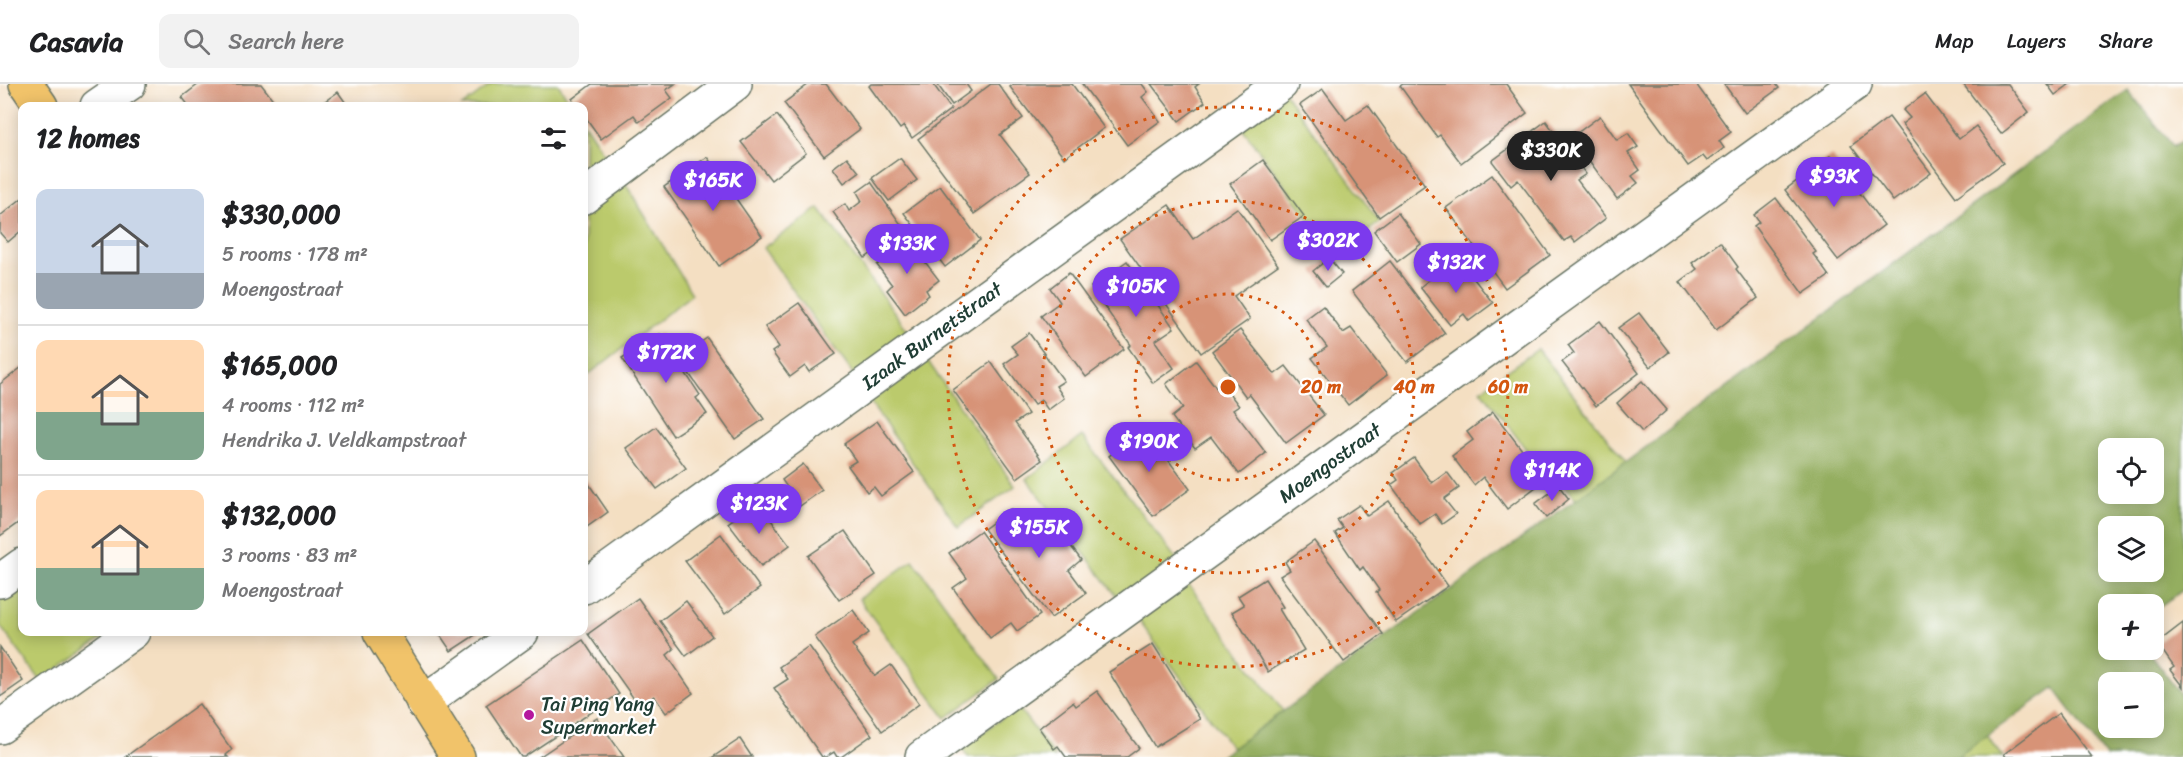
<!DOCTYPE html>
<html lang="en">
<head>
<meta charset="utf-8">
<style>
  :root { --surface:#fff; --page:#f2f2f2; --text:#202124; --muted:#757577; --line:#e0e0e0; --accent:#7c3aed }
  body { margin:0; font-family:Sriracha,sans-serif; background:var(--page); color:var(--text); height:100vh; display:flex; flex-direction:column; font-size:22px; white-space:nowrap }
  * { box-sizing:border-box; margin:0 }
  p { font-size:20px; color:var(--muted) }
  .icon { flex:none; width:33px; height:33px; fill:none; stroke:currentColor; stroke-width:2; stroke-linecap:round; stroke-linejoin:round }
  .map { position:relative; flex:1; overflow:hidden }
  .side { position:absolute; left:18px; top:18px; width:570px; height:534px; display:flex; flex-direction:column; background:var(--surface); border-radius:12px; box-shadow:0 3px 15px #0003 }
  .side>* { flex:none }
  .fabs { position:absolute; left:2098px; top:354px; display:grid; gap:12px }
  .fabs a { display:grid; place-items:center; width:66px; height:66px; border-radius:12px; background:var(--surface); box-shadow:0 3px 15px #0003; font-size:30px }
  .price { position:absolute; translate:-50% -51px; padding:0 14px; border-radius:21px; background:var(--accent); color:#fff; font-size:20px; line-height:39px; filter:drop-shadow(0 2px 3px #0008) }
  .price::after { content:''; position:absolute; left:50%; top:36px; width:18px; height:14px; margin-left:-9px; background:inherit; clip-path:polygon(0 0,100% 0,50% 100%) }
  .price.current { background:#222; color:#fff }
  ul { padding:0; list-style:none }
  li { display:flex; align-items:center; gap:18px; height:150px; padding:0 18px }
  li+li { border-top:2px solid var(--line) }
  li span { display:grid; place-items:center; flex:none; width:168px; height:120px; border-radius:12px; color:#555 }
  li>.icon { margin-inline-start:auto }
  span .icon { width:72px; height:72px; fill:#fffc; stroke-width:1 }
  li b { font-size:26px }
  h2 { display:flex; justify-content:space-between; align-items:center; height:72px; padding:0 18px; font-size:26px }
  header { display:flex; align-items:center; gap:36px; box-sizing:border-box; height:84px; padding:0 30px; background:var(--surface); border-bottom:2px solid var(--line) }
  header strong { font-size:28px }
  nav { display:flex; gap:33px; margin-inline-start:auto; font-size:21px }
  .search { width:420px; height:54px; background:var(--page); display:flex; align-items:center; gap:15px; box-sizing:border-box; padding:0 21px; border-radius:12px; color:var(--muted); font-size:22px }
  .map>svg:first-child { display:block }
  .green { fill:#bbca6c; stroke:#6d8450; stroke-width:1.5 }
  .forest { fill:#94ae60; stroke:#5a764a; stroke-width:1.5; fill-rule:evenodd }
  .building { fill:#d79377 }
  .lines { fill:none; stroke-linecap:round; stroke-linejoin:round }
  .street-casing { stroke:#6a7666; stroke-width:36 }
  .primary-casing { stroke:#6a7666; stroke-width:36 }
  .street { stroke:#fff; stroke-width:33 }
  .primary { stroke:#f1c36a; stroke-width:33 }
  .ring { fill:none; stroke:#d45610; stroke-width:3; stroke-dasharray:3 6 }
  .poi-dot { fill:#b5179e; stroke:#fff; stroke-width:2 }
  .labels { text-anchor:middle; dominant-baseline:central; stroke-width:4.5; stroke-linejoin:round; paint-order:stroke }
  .street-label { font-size:20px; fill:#1f3d34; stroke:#fff }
  .poi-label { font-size:20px; fill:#1f3d34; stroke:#fff; text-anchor:start }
  .centre { fill:#d45610; stroke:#fff; stroke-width:3 }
  .ring-label { font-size:18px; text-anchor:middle; font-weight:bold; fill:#d45610; stroke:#fff; stroke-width:4.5; stroke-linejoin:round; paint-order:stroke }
</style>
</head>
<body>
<header>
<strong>Casavia</strong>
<div class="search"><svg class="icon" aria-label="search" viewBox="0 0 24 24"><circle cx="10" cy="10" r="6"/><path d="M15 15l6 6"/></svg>Search here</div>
<nav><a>Map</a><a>Layers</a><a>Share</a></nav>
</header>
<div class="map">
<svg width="2183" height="673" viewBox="0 0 2183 673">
  <rect width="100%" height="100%" fill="#fff"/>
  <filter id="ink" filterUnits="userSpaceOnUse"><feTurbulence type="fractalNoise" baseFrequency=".0167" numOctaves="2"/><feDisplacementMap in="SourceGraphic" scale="12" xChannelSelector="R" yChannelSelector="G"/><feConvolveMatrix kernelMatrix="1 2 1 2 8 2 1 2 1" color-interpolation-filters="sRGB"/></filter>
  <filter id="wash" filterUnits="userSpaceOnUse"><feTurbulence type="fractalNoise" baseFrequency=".008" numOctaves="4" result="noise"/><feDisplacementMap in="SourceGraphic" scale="24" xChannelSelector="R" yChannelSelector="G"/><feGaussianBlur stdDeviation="1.35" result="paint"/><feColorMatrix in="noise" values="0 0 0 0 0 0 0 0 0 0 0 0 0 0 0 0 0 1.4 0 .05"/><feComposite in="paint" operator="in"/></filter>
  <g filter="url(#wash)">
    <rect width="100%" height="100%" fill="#f4dfc2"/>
    <g class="green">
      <polygon points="492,0 558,0 573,22 462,22"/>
      <polygon points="1284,8 1380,138 1336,171 1240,41"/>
      <polygon points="584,39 605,71 584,86"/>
      <polygon points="624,97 692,210 584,294 584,126"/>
      <polygon points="819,124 913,254 856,294 763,164"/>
      <polygon points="1538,265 1626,378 1576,415 1558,393 1551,398 1481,306"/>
      <polygon points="922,269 1015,402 958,443 864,310"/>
      <polygon points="1082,352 1177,476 1122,519 1027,395"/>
      <polygon points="913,476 999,595 946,634 859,515"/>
      <polygon points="1186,497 1283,627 1232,664 1137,534"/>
      <polygon points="22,498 22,548 111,548 41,597 0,542 0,515"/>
      <polygon points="1018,623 1055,673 968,673 961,664"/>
      <polygon points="1987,651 2003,673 1957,673"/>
    </g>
    <path class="forest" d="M2128,6L2173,62L2183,57V506L2154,526V520H2109V566H2147L2183,614V668L2176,673H2106L2054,604L1957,673H1220L1576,415ZM2109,364H2154V410H2109ZM2109,442H2154V488H2109ZM2109,598H2154V644H2109Z"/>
    <g id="blocks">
      <g class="building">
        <polygon points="199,0 261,0 278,22 189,22 182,13"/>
        <polygon points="592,0 675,0 666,6 672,14 639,38 634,31 601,55 584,31 584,22 577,22 572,15"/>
        <polygon points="809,0 826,0 860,45 824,72 784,19"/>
        <polygon points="871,0 933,0 951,25 912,54 904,42 900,45 869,2"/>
        <polygon points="937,0 966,0 971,7 952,21"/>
        <polygon points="991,0 998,0 1023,34 1000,51 1030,89 974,130 918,55"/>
        <polygon points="1014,0 1072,0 1104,44 1064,74 1010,3"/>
        <polygon points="1082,0 1142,0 1148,8 1142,13 1160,37 1127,61"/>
        <polygon points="1151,0 1199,0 1195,3 1205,18 1179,37"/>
        <polygon points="1403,0 1506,0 1527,29 1461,79 1440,51 1437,53 1400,2"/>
        <polygon points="1628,0 1696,0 1731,48 1719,57 1724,64 1707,77 1703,72 1688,82"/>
        <polygon points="1724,0 1776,0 1779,4 1745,29"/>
        <polygon points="1963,0 2008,0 2029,28 2001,50"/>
        <polygon points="2047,0 2070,0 2055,11"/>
        <polygon points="1323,5 1346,36 1368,21 1425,101 1379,133 1300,21"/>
        <polygon points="338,8 348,22 318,22"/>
        <polygon points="1925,10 1959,55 1976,42 2003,79 1956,113 1902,40 1910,34 1903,26"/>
        <polygon points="777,31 806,69 771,96 741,58"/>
        <polygon points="1600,32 1617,56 1628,49 1638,63 1628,69 1640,86 1632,92 1638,99 1617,115 1572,53"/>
        <polygon points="1889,33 1931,89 1893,117 1851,62"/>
        <polygon points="1546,37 1586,90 1577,96 1606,134 1575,158 1571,153 1564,157 1518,96 1511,102 1492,77"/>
        <polygon points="1831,71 1884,141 1838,176 1785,106"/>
        <polygon points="707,73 762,152 719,182 664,103"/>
        <polygon points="847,73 859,88 844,99 833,84"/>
        <polygon points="900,74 917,96 889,117 872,94"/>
        <polygon points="1263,76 1304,132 1270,156 1230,100"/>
        <polygon points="1492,91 1550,171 1505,204 1446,124"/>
        <polygon points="871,98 905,146 865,174 833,128 845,120 849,127 862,117 857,108"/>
        <polygon points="940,102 980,156 945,183 904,129"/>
        <polygon points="22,114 22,146 8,158 0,149 0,132"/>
        <polygon points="1776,114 1816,168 1813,170 1829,192 1803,210 1754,142 1759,138 1754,131"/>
        <polygon points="1169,121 1193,155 1237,124 1278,181 1234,212 1250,235 1201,269 1120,155"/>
        <polygon points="1398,129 1421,160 1397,178 1374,147"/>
        <polygon points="906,153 939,196 926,206 929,211 905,230 887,206 892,201 877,181 884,175 881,171"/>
        <polygon points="1720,158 1738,183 1736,185 1758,214 1716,246 1680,198 1697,185 1692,179"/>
        <polygon points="1329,174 1342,190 1326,203 1313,187"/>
        <polygon points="1454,176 1467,192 1470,190 1493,219 1469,237 1464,230 1450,241 1420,203"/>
        <polygon points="1127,177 1174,244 1155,257 1174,284 1153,299 1128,263 1131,261 1091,203"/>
        <polygon points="1390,177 1445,249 1407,278 1352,207"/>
        <polygon points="1069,189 1124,265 1086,293 1041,232 1060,218 1050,204"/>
        <polygon points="799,219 836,270 809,288 805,282 790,293 772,268 779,263 765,243"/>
        <polygon points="1323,222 1343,249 1351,244 1387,291 1348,321 1312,274 1327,263 1306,235"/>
        <polygon points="1639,229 1669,268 1650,283 1618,244"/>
        <polygon points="1600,237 1639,289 1596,322 1562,278 1574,269 1568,261"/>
        <polygon points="1240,246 1275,290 1286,282 1324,331 1286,359 1249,310 1246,313 1212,267"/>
        <polygon points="1029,249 1064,297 1056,302 1064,314 1048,326 1041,316 1034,321 1004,280 1018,270 1011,262"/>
        <polygon points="660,250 700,311 696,314 707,330 673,352 622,274"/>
        <polygon points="707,254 764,335 735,355 678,274"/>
        <polygon points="1196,277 1218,306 1223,301 1239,322 1233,326 1266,369 1239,390 1211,353 1195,364 1172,333 1183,324 1166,300"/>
        <polygon points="991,278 1028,330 1015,339 1042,376 1017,394 953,306"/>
        <polygon points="22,283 22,436 0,452 0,300"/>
        <polygon points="1642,297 1667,326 1642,348 1617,319"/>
        <polygon points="1493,328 1545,396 1507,425 1483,393 1474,401 1452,372 1473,356 1467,348"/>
        <polygon points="877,337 914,388 881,412 874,403 867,408 848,382 856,377 844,360"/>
        <polygon points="656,343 686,384 657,405 626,364"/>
        <polygon points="1145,345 1190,405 1153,432 1109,372"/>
        <polygon points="1414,374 1432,399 1447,388 1459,404 1444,415 1456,430 1442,440 1435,430 1420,440 1391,401 1398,396 1393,389"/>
        <polygon points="803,380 822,406 800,422 782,396"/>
        <polygon points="584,393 608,428 584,445"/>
        <polygon points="1559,402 1569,415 1546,434 1535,420"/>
        <polygon points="1389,417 1448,502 1396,538 1376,508 1379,506 1363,483 1360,486 1335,449 1343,444 1337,436 1359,421 1367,432"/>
        <polygon points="751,422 763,436 768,432 790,461 761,482 728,439"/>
        <polygon points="1011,425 1024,442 1045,427 1081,476 1069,486 1086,509 1051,534 984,445"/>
        <polygon points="845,447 876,491 839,516 808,472"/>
        <polygon points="980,447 1040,531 1017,547 1011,539 990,554 953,504 967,494 949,469"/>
        <polygon points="721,450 760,504 725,530 685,477"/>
        <polygon points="1314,457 1383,550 1344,578 1280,492 1290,486 1285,478"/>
        <polygon points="1265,495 1283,523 1279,525 1304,566 1268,588 1232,528 1244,521 1238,512"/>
        <polygon points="638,514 674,565 667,571 693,609 666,629 654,612 639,622 588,550"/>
        <polygon points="686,517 712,552 686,572 660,537"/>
        <polygon points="853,526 869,549 852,561 875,592 891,581 919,620 882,647 815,553"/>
        <polygon points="2183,539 2183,603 2170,586 2174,583 2157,559"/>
        <polygon points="438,548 480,548 451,567"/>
        <polygon points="583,556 619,610 524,673 521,673 486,621"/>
        <polygon points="1153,560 1200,635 1155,663 1109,588"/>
        <polygon points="809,562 872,651 841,673 837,673 834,668 826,673 822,673 774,604 788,595 779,583"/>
        <polygon points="0,563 23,597 0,613"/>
        <polygon points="1097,607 1139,664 1127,673 1066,673 1058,662 1054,665 1039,644 1073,618 1076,622"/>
        <polygon points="199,620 232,666 226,671 228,673 125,673"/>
        <polygon points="2059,629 2092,673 2006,673 2004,670"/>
        <polygon points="597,634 624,673 539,673"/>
        <polygon points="740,655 752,673 713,673"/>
      </g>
    </g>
  </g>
  <g filter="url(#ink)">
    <use href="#blocks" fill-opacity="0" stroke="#6a7666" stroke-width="1.5"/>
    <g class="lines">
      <defs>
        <g id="street">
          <polyline points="97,22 129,0"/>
          <polyline points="584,113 735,0"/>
          <polyline points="0,497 22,481"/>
          <polyline points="584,503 1281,0"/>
          <polyline points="423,619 522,548"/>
          <polyline points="0,643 133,548"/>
          <polyline points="922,673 1855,0"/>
        </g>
        <g id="primary">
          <polyline points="26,0 41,22"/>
          <polyline points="380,548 458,673"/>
        </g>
      </defs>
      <use href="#street" class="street-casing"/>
      <use href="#primary" class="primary-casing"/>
      <use href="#street" class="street"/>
      <use href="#primary" class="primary"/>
    </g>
  </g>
  <g class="ring">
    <circle cx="1228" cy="303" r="93"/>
    <circle cx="1228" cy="303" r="186"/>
    <circle cx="1228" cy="303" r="280"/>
  </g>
  <circle class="poi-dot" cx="529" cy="631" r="6"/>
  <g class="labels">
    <g class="street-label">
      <text transform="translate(932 252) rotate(-36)">Izaak Burnetstraat</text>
      <text transform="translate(1330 379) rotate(-36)">Moengostraat</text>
    </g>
    <g class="poi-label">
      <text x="541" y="620">Tai Ping Yang<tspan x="541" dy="23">Supermarket</tspan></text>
    </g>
  </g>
  <circle cx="1228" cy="303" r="9" class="centre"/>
  <g class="ring-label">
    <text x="1321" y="309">20 m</text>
    <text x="1414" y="309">40 m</text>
    <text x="1508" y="309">60 m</text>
  </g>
</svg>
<div class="fabs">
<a><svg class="icon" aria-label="locate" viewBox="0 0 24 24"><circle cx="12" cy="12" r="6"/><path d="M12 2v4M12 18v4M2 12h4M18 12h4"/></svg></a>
<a><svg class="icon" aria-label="layers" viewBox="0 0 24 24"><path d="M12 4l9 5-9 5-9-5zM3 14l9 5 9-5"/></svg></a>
<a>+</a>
<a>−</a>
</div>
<b class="price current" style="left:1551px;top:98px">$330K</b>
<b class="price" style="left:1834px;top:124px">$93K</b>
<b class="price" style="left:713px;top:128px">$165K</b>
<b class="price" style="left:1328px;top:188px">$302K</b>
<b class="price" style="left:907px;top:191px">$133K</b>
<b class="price" style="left:1456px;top:210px">$132K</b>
<b class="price" style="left:1136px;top:234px">$105K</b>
<b class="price" style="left:666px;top:300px">$172K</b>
<b class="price" style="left:1149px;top:389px">$190K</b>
<b class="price" style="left:1552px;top:418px">$114K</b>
<b class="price" style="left:759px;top:451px">$123K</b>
<b class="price" style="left:1039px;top:475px">$155K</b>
<section class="side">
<h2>12 homes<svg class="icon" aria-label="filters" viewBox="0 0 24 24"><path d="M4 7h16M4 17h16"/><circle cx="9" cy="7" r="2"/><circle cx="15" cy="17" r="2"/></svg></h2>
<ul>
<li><span style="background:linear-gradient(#c9d6e8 70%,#9aa5b1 0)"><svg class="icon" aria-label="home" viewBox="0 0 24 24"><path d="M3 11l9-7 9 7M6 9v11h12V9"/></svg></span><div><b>$330,000</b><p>5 rooms · 178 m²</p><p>Moengostraat</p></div></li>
<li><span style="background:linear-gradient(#ffd9b3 60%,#7fa58c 0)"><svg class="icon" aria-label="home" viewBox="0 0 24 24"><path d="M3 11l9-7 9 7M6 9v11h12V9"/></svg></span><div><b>$165,000</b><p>4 rooms · 112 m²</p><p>Hendrika J. Veldkampstraat</p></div></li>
<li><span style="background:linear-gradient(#ffd9b3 65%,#7fa58c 0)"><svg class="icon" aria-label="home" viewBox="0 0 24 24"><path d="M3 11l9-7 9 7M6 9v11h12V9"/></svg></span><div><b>$132,000</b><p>3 rooms · 83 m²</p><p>Moengostraat</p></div></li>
</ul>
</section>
</div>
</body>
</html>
